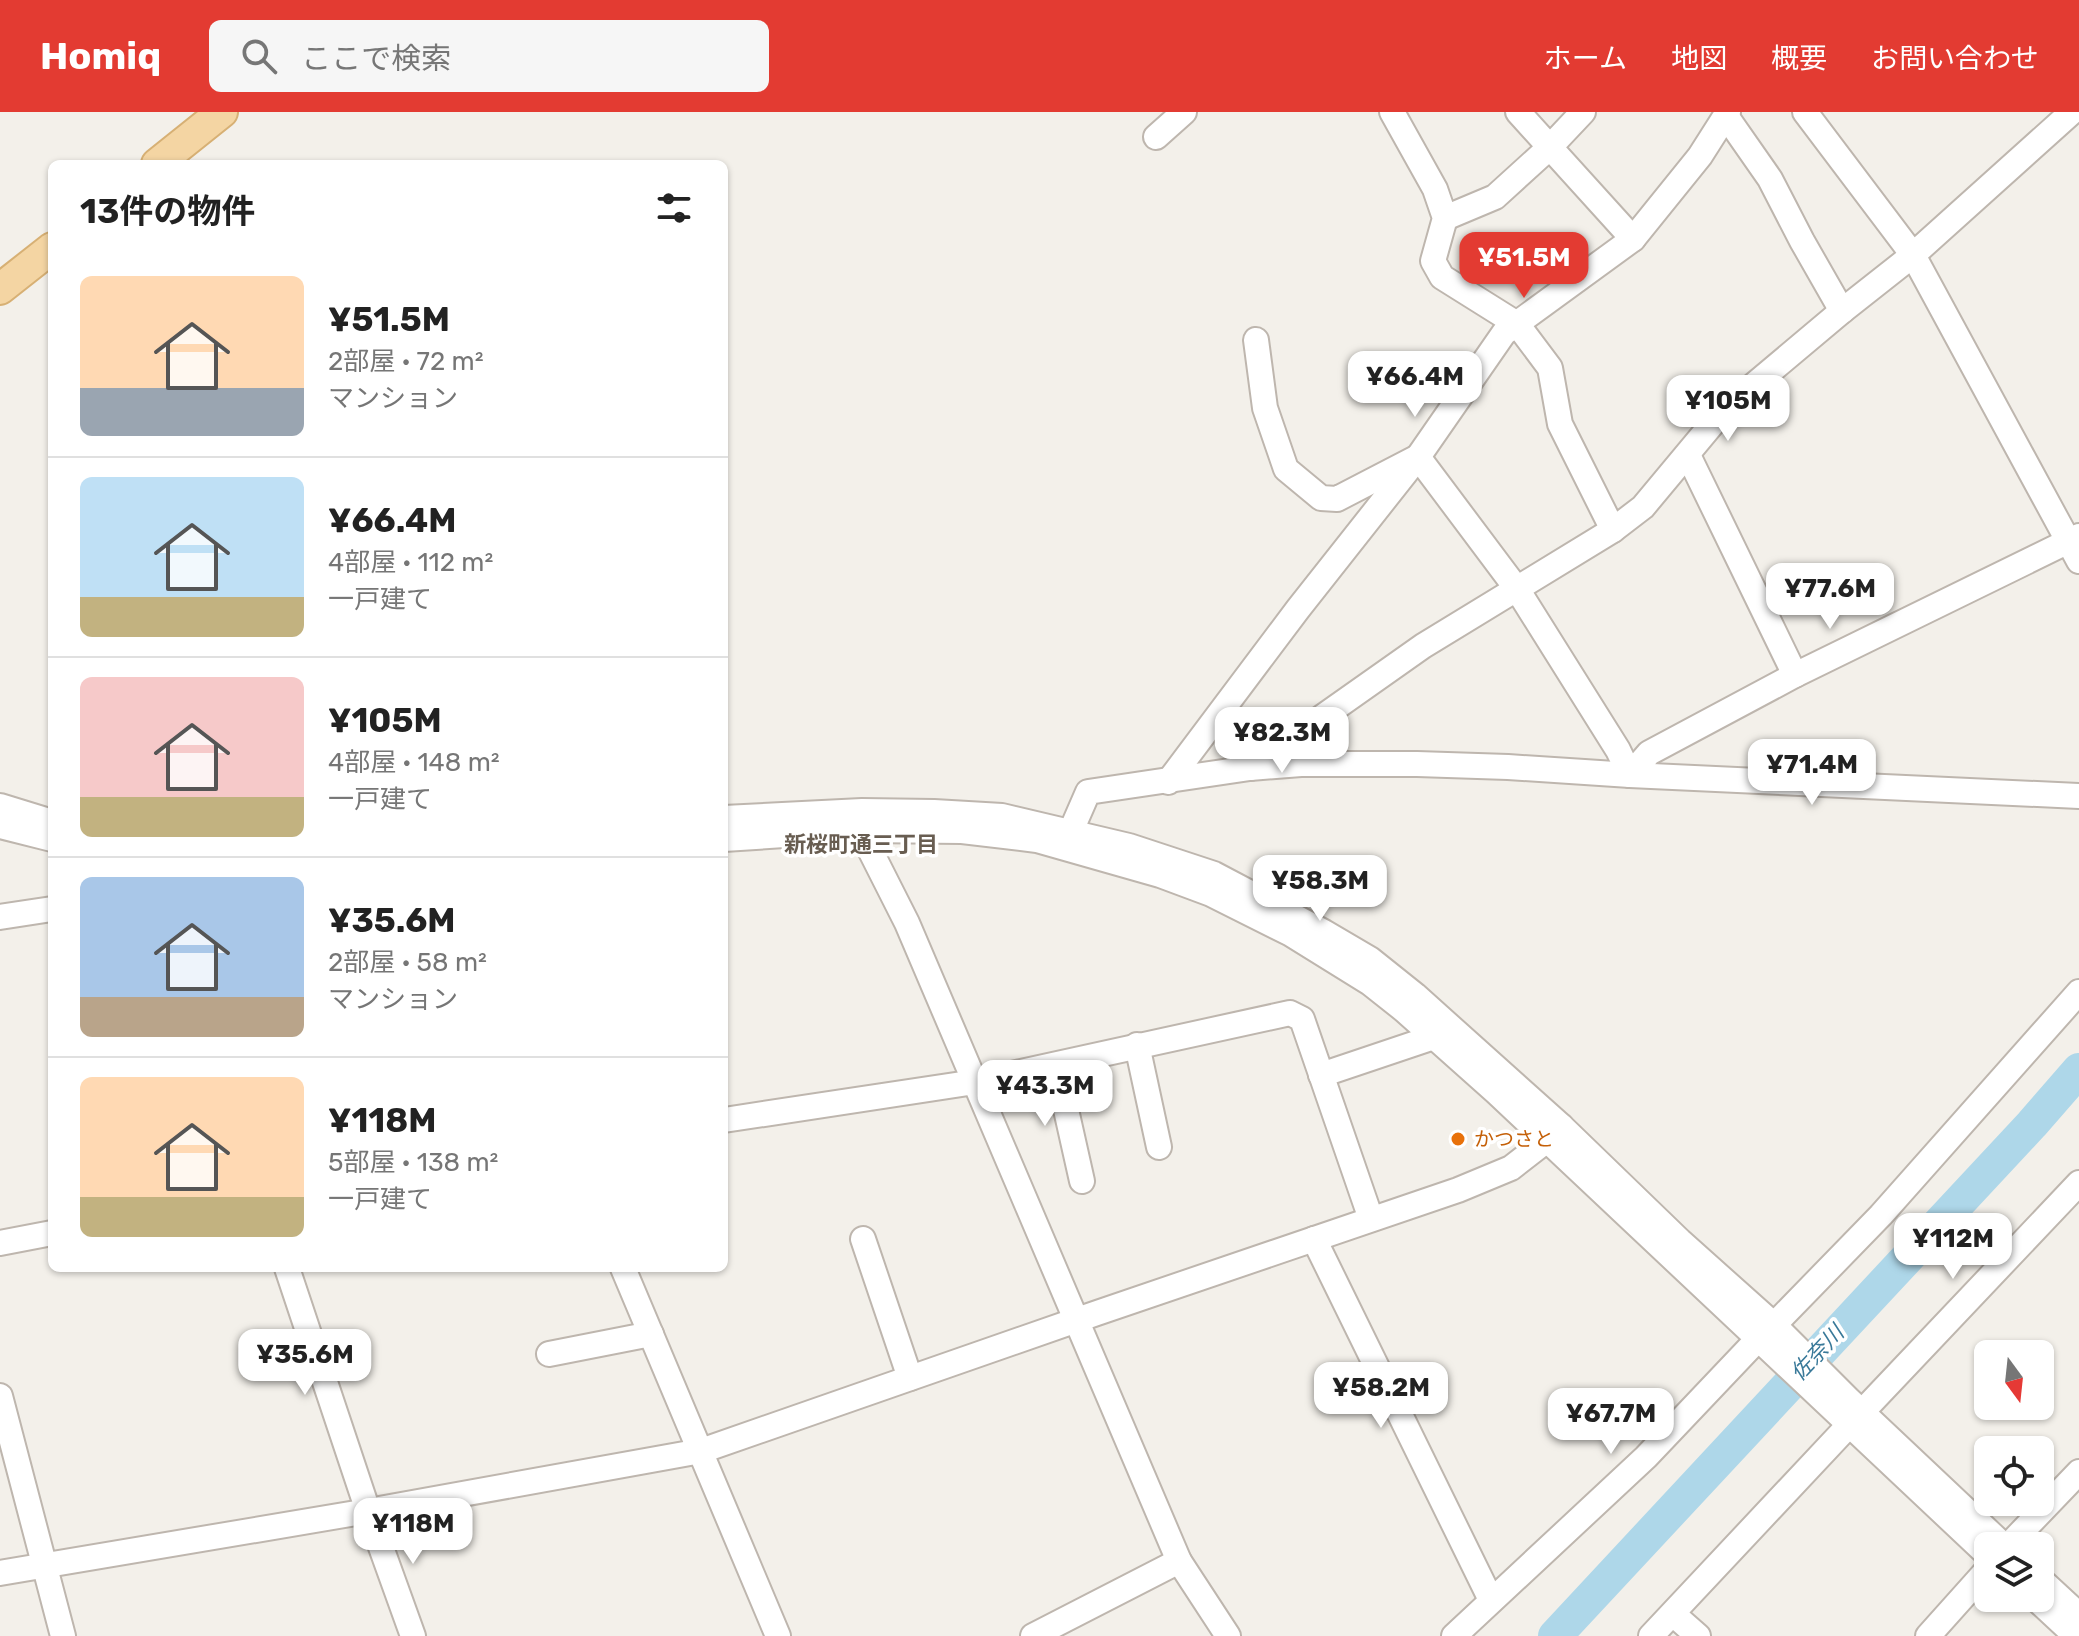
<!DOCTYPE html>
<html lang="ja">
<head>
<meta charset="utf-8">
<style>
  :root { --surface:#fff; --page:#f6f6f6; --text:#222; --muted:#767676; --line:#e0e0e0; --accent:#e33b32 }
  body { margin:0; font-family:Rubik,"Noto Sans JP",sans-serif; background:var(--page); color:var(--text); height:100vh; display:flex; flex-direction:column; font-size:30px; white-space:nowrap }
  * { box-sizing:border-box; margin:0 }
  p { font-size:26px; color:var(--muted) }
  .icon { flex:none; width:44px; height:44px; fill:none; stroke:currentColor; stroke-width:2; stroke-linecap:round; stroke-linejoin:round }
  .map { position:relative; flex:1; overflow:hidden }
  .details { position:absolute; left:48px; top:48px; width:680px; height:1112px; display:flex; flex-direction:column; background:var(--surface); border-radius:12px; box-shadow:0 2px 6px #0004 }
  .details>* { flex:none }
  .needle { width:52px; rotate:165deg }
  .buttons { position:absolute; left:1974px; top:1228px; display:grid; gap:16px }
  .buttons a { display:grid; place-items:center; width:80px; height:80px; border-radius:12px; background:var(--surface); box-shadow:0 2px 6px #0004; font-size:40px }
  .price { position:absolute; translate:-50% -68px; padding:0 18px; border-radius:16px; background:#fff; color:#222; font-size:26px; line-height:52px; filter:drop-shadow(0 2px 4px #0008) }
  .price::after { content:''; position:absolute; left:50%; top:48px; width:24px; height:18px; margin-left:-12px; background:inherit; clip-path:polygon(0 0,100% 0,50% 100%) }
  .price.selected { background:var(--accent); color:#fff }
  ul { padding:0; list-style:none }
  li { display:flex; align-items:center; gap:24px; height:200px; padding:0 32px }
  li+li { border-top:2px solid var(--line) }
  li span { display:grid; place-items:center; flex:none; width:224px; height:160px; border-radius:12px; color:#555 }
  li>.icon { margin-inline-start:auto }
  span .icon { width:96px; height:96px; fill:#fffc; stroke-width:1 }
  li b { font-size:34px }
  h2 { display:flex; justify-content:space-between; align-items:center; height:96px; padding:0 32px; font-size:34px }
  header { display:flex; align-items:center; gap:48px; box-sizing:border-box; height:112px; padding:0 40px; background:var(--accent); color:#fff }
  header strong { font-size:38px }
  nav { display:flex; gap:44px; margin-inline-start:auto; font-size:28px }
  .search { width:560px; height:72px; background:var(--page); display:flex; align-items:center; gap:20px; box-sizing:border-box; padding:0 28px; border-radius:12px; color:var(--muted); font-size:30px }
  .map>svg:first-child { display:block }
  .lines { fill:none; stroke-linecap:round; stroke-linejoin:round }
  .river { stroke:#aed7e9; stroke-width:34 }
  .minor-casing { stroke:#beb6ae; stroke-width:28 }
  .major-casing { stroke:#d7b074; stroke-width:34 }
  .minor { stroke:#fff; stroke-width:24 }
  .major { stroke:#f4d5a3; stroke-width:30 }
  .food-dot { fill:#e8710a; stroke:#fff; stroke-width:3 }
  .labels { text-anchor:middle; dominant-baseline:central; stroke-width:7; stroke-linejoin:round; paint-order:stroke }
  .food-label { font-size:20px; fill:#c56008; stroke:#fff; text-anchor:start }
  .neighbourhood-label { font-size:22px; font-weight:bold; fill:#685d51; stroke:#fff }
  .water-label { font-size:22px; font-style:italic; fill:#397999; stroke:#fff }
</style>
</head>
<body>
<header>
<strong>Homiq</strong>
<div class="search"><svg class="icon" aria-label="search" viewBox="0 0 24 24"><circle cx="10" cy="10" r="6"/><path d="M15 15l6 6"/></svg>ここで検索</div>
<nav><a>ホーム</a><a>地図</a><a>概要</a><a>お問い合わせ</a></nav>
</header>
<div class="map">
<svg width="2079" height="1524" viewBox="0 0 2079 1524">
  <rect width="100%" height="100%" fill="#f3f0ea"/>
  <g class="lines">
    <polyline class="river" points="1555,1524 2032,1012 2079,958"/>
    <defs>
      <g id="minor">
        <polyline points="1392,0 1435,77 1445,106 1433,149 1442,165 1517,212 1550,256 1560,312 1613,418"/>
        <polyline points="1518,0 1633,127"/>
        <polyline points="1805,0 1913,143 2079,449"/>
        <polyline points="1726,4 1770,67 1802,129 1842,199"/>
        <polyline points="1156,25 1184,0"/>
        <polyline points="1445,106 1495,85 1550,35 1583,0"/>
        <polyline points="1256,228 1265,296 1286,357 1321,386 1337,387 1418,345 1517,477 1618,638 1630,663"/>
        <polyline points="1688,343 1795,563"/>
        <polyline points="1250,656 1423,534 1613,418 1643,395 1723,299 1842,199 1913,143 2072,0"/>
        <polyline points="1630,663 1649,641 1795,563 2079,424"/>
        <polyline points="1168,670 1298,497 1418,345 1504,221 1633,127 1700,44 1728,0"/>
        <polyline points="0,694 52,710"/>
        <polyline points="724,706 862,699 934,700 1002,704 1129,734 1214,762 1324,820 1370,847 1415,883 1561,1014 1680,1129 1774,1213 1848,1287 2004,1434"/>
        <polyline points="0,714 52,727"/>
        <polyline points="860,718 907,811 1179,1449 1228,1524"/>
        <polyline points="1071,719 1088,680 1250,656 1301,652 1417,652 1508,655 1630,663 2079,684"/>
        <polyline points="724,727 860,718 962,719 1037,728 1160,763 1211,782 1291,822 1370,871 1404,898 1496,980 1988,1443"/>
        <polyline points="0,805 52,797"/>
        <polyline points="1137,933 1159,1035"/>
        <polyline points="1056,953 1082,1069"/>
        <polyline points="1321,963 1434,925"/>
        <polyline points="724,1008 975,970 1290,901 1302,907 1371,1107"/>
        <polyline points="863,1127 910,1266"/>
        <polyline points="1314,1127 1491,1488"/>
        <polyline points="0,1131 52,1121"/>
        <polyline points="287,1156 368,1399 413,1524"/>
        <polyline points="623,1156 778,1524"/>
        <polyline points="1774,1213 1881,1103 2079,880"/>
        <polyline points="549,1242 651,1222"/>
        <polyline points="0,1284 63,1524"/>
        <polyline points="1862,1300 2079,1071"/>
        <polyline points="2008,1434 2079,1360"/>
        <polyline points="0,1461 368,1399 701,1339 1097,1201 1458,1078 1511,1056 1547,1028 1561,1014"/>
        <polyline points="2040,1467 2079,1503"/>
        <polyline points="2035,1486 2076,1524"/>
        <polyline points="1673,1502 1698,1524"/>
        <polyline points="1033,1524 1179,1449"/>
        <polyline points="1454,1524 1646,1345 1758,1227"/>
        <polyline points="1651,1524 1850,1312"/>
        <polyline points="1928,1524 1988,1457"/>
      </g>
      <g id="major">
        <polyline points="157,52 222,0"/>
        <polyline points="0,177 52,136"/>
      </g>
    </defs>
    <use href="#minor" class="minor-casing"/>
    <use href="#major" class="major-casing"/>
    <use href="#minor" class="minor"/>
    <use href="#major" class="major"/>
  </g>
  <circle class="food-dot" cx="1458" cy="1027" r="8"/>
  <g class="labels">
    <g class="food-label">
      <text x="1474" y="1027">かつさと</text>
    </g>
    <g class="neighbourhood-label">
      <text x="861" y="732">新桜町通三丁目</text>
    </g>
    <g class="water-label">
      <text transform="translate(1817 1241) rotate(-47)">佐奈川</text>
    </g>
  </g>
</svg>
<div class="buttons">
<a><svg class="needle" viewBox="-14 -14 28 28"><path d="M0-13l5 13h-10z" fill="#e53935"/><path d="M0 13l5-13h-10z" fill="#767676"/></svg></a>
<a><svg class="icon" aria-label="locate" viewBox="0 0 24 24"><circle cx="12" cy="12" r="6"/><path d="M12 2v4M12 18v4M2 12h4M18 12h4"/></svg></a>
<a><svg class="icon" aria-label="layers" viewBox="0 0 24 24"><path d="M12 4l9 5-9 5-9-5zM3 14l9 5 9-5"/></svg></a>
</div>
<b class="price selected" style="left:1524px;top:188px">¥51.5M</b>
<b class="price" style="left:1415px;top:307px">¥66.4M</b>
<b class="price" style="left:1728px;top:331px">¥105M</b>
<b class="price" style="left:1830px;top:519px">¥77.6M</b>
<b class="price" style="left:1282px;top:663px">¥82.3M</b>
<b class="price" style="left:1812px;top:695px">¥71.4M</b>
<b class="price" style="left:1320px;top:811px">¥58.3M</b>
<b class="price" style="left:1045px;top:1016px">¥43.3M</b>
<b class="price" style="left:1953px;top:1169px">¥112M</b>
<b class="price" style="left:305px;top:1285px">¥35.6M</b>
<b class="price" style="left:1381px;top:1318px">¥58.2M</b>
<b class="price" style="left:1611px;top:1344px">¥67.7M</b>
<b class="price" style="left:413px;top:1454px">¥118M</b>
<section class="details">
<h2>13件の物件<svg class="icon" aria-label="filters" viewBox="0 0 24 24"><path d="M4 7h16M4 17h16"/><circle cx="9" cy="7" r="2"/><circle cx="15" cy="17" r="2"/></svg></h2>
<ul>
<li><span style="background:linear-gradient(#ffd9b3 70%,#9aa5b1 0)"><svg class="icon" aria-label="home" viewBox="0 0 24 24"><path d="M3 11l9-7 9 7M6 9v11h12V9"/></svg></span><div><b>¥51.5M</b><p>2部屋 · 72 m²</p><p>マンション</p></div></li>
<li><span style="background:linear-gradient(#bfe0f5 75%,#c2b280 0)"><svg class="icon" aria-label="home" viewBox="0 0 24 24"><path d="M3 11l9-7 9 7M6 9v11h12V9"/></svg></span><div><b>¥66.4M</b><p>4部屋 · 112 m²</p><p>一戸建て</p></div></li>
<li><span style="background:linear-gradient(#f6c9c9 75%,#c2b280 0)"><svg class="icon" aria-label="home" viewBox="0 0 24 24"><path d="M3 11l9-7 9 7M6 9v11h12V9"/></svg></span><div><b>¥105M</b><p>4部屋 · 148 m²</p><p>一戸建て</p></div></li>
<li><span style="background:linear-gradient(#a9c7e8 75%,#b9a48a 0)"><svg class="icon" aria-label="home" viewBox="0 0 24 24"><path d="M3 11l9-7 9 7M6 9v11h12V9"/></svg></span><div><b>¥35.6M</b><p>2部屋 · 58 m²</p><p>マンション</p></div></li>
<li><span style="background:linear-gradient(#ffd9b3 75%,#c2b280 0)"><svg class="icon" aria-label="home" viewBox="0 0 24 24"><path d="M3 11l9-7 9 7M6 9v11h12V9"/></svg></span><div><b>¥118M</b><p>5部屋 · 138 m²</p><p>一戸建て</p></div></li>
</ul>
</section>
</div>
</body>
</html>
